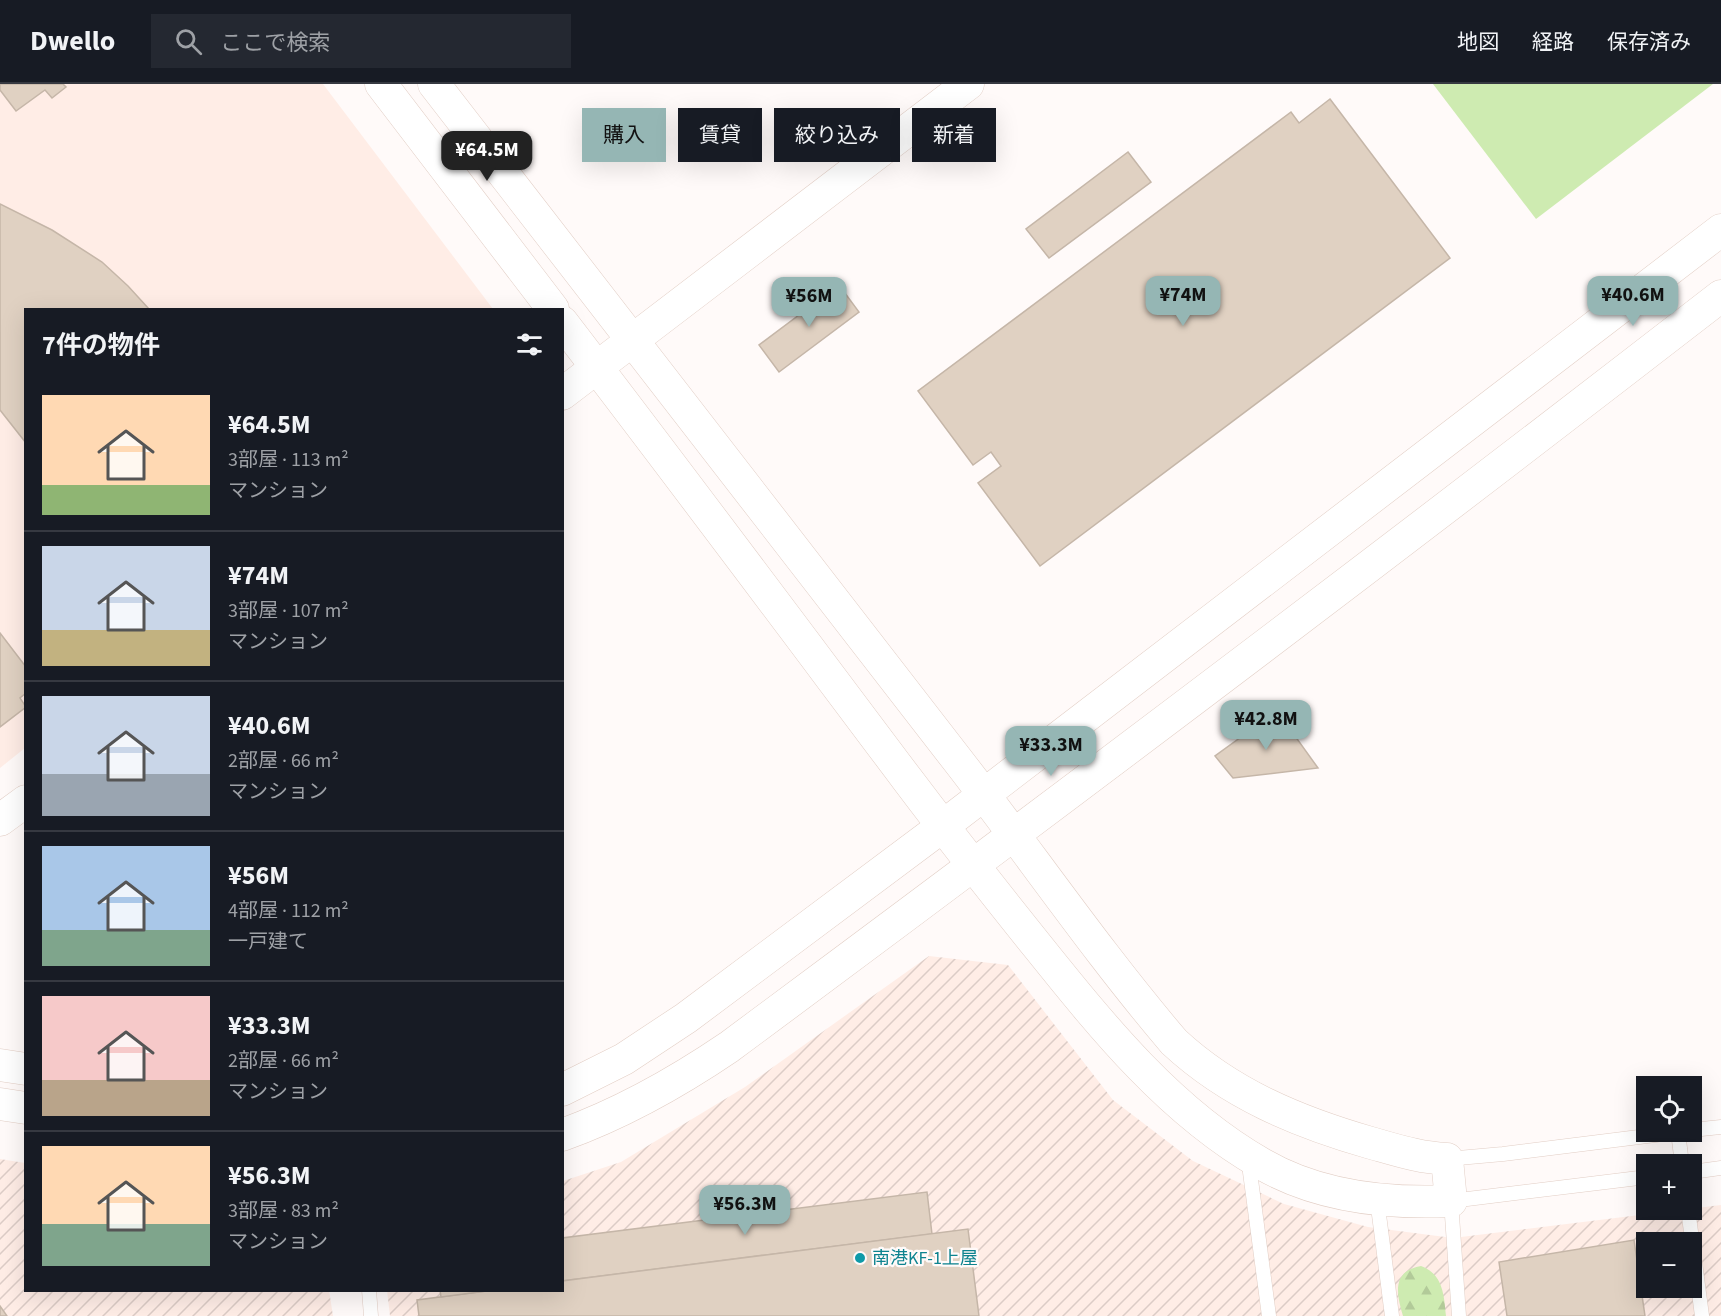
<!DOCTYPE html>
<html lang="ja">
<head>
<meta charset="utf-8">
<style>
  :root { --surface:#171b24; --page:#242831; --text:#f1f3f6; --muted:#9ea1a6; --line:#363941; --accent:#95b6b4 }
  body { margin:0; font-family:"Source Sans 3","Noto Sans JP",sans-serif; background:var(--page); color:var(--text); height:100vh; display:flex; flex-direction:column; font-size:22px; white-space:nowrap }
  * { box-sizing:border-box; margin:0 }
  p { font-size:20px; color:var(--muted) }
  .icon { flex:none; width:33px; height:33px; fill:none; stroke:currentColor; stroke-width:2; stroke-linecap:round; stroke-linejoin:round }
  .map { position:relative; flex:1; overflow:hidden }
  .side { position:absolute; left:24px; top:224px; width:540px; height:984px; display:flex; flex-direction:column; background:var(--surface); border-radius:0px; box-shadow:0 6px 24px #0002 }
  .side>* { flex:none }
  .banner { position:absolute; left:582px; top:24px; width:570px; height:54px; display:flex; gap:12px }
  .fabs { position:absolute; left:1636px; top:992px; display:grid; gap:12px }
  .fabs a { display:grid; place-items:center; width:66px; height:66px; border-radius:0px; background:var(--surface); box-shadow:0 6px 24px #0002; font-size:30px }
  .price { position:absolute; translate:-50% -51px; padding:0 14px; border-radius:12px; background:var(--accent); color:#111; font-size:20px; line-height:39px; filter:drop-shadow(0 2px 3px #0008) }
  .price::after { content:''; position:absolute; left:50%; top:36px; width:18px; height:14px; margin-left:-9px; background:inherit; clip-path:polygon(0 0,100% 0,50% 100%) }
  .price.selected { background:#222; color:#fff }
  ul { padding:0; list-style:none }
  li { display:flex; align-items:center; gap:18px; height:150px; padding:0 18px }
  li+li { border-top:2px solid var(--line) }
  li span { display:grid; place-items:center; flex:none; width:168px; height:120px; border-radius:0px; color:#555 }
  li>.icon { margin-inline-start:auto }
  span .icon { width:72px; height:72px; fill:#fffc; stroke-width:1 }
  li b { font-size:26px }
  h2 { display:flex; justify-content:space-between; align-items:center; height:72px; padding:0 18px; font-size:26px }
  .tag { padding:0 21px; border-radius:0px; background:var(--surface); box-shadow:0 6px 24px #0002; font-size:21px; line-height:54px }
  .tag.selected { background:var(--accent); color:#111 }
  header { display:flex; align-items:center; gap:36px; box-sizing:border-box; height:84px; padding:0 30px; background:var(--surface); border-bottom:2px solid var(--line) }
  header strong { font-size:28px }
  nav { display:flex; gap:33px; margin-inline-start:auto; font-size:21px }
  .search { width:420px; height:54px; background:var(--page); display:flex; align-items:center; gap:15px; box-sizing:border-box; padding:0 21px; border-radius:0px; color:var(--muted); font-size:22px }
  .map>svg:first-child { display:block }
  .built { fill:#ffede6 }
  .industrial { fill:url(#industrial-furrows); fill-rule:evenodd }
  .green { fill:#ceebb1 }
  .forest { fill:url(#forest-firs) }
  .building { fill:#e0d1c2; stroke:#c5b6a8; stroke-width:1.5 }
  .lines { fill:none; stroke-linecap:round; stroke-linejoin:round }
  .service-casing { stroke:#e2cec5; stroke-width:15 }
  .tertiary-casing { stroke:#e2cec5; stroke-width:33 }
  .service { stroke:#fff; stroke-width:14 }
  .tertiary { stroke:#fff; stroke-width:32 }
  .culture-dot { fill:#0f9aa8; stroke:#fffaf9; stroke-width:2 }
  .labels { text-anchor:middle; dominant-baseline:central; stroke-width:4.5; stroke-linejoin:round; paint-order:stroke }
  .culture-label { font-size:18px; fill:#0d838f; stroke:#fffaf9; text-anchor:start }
</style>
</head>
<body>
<header>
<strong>Dwello</strong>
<div class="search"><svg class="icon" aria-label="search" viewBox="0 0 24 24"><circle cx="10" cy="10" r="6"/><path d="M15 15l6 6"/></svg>ここで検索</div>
<nav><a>地図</a><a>経路</a><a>保存済み</a></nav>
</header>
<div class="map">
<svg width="1721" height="1232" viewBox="0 0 1721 1232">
  <defs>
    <pattern id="industrial-furrows" width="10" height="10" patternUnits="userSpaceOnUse" patternTransform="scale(1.5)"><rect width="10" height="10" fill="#ffede6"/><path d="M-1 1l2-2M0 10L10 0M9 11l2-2" fill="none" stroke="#dcccc6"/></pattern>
    <pattern id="forest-firs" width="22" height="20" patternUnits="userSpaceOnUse" patternTransform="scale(1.5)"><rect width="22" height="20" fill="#ceebb1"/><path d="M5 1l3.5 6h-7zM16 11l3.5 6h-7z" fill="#b2ca99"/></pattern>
  </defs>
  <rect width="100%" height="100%" fill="#fffaf9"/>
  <polygon class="built" points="0,0 323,0 493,225 26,225 25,664 0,684"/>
  <g class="industrial">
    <path d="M929,872L1008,881L1113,1016L1193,1077L1284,1120L1368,1143L1453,1154L1721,1121V1232H390L387,1206H562L563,1097L621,1078L745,1003ZM1647,1158H1692V1203H1647Z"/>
    <polygon points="0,1075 25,1079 26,1206 329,1206 333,1232 0,1232"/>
  </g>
  <polygon class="green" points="1433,0 1713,0 1536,135"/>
  <path class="forest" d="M1421,1182C1443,1190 1444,1211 1446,1232H1403C1396,1209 1392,1187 1421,1182Z"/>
  <g class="building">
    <polygon points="0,0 63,0 66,3 52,14 45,6 16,27 0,6"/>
    <polygon points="1330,15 1450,174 1040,482 978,399 1001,382 991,368 973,381 918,307 1291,28 1299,39"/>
    <polygon points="1128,68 1151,98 1049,174 1026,145"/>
    <polygon points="0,120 52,146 102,178 128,202 149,225 26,225 26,359 0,326"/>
    <polygon points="839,201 859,228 779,288 759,261"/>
    <polygon points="0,549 26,583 26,609 20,614 26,623 0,643"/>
    <polygon points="1277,627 1318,684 1233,694 1215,672"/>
    <polygon points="927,1108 932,1150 562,1197 562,1154"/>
    <polygon points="968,1145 979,1232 419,1232 417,1216 494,1206 562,1206 562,1197"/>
    <polygon points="1634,1156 1645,1232 1507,1232 1499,1178"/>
    <polygon points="440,1206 494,1206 441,1213"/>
    <polygon points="0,1222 7,1232 0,1232"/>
  </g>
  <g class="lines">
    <defs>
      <g id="service">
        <polyline points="1692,1046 1721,1043"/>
        <polyline points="1678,1048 1682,1080"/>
        <polyline points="1248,1073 1269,1232"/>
        <polyline points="1447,1075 1503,1070 1687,1047"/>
        <polyline points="1692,1088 1721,1084"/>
        <polyline points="1377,1115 1392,1232"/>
        <polyline points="1688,1125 1702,1232"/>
        <polyline points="369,1206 371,1232"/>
        <polyline points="1459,1232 1451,1117 1647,1093"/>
      </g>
      <g id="tertiary">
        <polyline points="381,0 553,225"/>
        <path d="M434,0C608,227 783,453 959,678C1031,771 1098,869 1174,958C1230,1010 1298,1038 1371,1059C1396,1066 1420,1074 1447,1075L1451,1117C1387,1120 1319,1113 1262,1080C1171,1028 1104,945 1039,864C994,808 950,752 907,695C792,542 678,389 562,238"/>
        <polyline points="562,310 968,0"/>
        <polyline points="0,736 26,717"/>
        <polyline points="0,981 26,985"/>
        <polyline points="562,1006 624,975 686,934 943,742 1721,146"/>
        <polyline points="0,1020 26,1024"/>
        <path d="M562,1051C623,1029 676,999 729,963C1062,716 1393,466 1721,212"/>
      </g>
    </defs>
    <use href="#service" class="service-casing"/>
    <use href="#tertiary" class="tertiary-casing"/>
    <use href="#service" class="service"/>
    <use href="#tertiary" class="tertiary"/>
  </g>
  <circle class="culture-dot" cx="860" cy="1174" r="6"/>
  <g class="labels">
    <g class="culture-label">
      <text x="872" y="1174">南港KF-1上屋</text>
    </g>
  </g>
</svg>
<div class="fabs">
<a><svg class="icon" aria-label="locate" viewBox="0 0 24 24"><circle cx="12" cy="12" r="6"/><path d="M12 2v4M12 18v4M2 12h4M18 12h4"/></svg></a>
<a>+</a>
<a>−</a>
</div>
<b class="price selected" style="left:487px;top:98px">¥64.5M</b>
<b class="price" style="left:1183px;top:243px">¥74M</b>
<b class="price" style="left:1633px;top:243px">¥40.6M</b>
<b class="price" style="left:809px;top:244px">¥56M</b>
<b class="price" style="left:1266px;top:667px">¥42.8M</b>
<b class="price" style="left:1051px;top:693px">¥33.3M</b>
<b class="price" style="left:745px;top:1152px">¥56.3M</b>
<div class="banner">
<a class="tag selected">購入</a>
<a class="tag">賃貸</a>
<a class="tag">絞り込み</a>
<a class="tag">新着</a>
</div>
<section class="side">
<h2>7件の物件<svg class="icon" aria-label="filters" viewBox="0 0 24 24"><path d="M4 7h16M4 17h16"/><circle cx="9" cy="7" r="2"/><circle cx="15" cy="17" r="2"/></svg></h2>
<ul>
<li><span style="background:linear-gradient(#ffd9b3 75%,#8fb573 0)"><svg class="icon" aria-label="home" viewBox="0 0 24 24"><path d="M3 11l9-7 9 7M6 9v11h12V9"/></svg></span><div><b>¥64.5M</b><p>3部屋 · 113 m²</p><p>マンション</p></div></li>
<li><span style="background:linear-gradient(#c9d6e8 70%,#c2b280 0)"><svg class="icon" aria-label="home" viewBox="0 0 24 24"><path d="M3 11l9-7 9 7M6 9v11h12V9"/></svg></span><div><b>¥74M</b><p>3部屋 · 107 m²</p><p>マンション</p></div></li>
<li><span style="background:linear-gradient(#c9d6e8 65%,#9aa5b1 0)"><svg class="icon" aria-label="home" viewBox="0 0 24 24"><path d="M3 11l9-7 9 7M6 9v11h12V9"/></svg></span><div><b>¥40.6M</b><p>2部屋 · 66 m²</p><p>マンション</p></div></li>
<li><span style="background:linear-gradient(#a9c7e8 70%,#7fa58c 0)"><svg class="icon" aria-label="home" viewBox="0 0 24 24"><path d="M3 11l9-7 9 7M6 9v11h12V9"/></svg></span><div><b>¥56M</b><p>4部屋 · 112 m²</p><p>一戸建て</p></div></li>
<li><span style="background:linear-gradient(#f6c9c9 70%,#b9a48a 0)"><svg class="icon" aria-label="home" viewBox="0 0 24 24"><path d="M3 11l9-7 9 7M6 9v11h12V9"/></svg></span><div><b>¥33.3M</b><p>2部屋 · 66 m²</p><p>マンション</p></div></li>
<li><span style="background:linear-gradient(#ffd9b3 65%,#7fa58c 0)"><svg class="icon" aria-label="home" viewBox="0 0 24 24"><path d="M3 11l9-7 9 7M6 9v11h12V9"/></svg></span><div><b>¥56.3M</b><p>3部屋 · 83 m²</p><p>マンション</p></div></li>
</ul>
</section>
</div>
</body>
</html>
